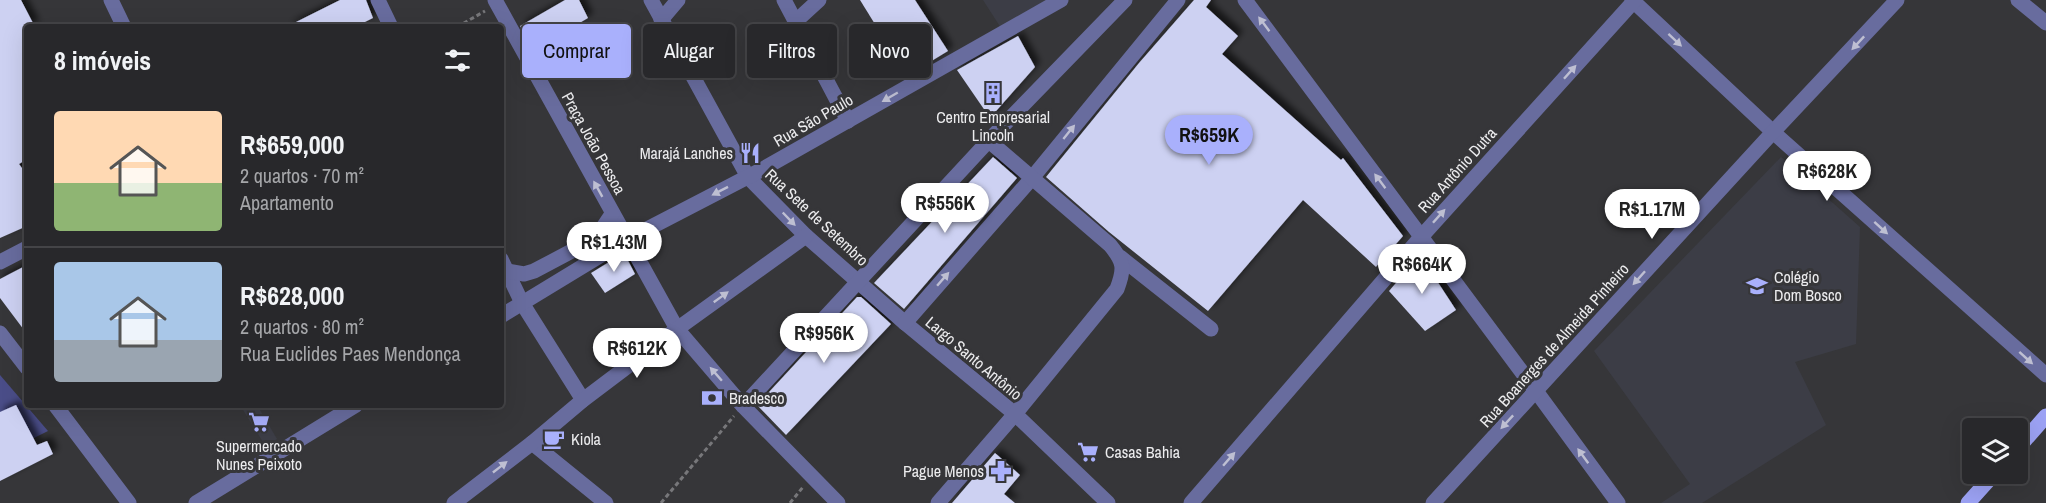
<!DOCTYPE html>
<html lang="pt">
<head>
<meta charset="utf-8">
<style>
  :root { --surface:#28282b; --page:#343437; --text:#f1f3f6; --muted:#a5a6a9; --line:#444447; --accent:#a9b0fc }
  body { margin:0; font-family:"Archivo Narrow",sans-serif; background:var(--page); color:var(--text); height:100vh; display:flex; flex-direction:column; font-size:22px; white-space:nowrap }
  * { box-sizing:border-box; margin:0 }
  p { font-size:20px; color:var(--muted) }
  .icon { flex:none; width:33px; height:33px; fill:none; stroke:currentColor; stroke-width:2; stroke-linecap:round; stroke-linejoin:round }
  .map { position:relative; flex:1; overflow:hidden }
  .sheet { position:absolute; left:24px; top:24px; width:480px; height:384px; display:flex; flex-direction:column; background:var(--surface); border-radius:6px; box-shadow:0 6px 24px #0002,0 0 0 2px var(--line) }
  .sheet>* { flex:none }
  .top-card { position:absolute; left:522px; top:24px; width:570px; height:54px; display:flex; gap:12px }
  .tools { position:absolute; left:1962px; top:418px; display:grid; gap:12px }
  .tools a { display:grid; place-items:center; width:66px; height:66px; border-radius:6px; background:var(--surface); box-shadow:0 6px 24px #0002,0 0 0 2px var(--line); font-size:30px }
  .price { position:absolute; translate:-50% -51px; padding:0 14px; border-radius:21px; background:#fff; color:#222; font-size:20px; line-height:39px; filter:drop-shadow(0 2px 3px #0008) }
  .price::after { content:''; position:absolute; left:50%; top:36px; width:18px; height:14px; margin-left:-9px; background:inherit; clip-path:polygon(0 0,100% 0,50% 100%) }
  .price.current { background:var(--accent); color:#111 }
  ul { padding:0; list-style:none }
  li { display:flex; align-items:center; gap:18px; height:150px; padding:0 30px }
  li+li { border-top:2px solid var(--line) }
  li span { display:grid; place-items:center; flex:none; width:168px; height:120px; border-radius:6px; color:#555 }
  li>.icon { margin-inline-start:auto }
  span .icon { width:72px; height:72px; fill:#fffc; stroke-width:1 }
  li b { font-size:26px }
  h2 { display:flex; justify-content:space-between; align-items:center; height:72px; padding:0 30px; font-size:26px }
  .tag { padding:0 21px; border-radius:6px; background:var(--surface); box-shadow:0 6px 24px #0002,0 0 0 2px var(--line); font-size:21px; line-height:54px }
  .tag.current { background:var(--accent); color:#111 }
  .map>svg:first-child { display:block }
  .built { fill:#3c3d46 }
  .green { fill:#4a4d88 }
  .building { fill:#cdd1f2; filter:url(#shadow) }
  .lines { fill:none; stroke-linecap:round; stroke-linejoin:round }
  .path { stroke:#77777a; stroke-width:3; stroke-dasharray:4.5 3; stroke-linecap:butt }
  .minor { stroke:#686c9e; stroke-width:15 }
  .major { stroke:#9ca2f4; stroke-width:15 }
  .oneway { fill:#bebfd2 }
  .labels { text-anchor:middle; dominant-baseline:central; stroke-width:6; stroke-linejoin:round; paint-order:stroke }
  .poi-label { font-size:16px; fill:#ececee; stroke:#363639; text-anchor:start }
  .street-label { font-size:16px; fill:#ececee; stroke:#363639 }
</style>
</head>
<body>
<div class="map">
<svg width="2046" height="503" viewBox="0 0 2046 503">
  <defs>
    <filter id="shadow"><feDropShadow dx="5" dy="-5" stdDeviation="3" flood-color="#0009"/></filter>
  </defs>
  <rect width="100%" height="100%" fill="#363639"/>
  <g class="built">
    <polygon points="983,0 1049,0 1001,28"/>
    <polygon points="1781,157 1860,227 1856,344 1795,362 1826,425 1702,503 1661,503 1690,484 1594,351"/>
    <polygon points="240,405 257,405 277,439 266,447"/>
  </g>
  <polygon class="green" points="0,375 48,431 0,455"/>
  <g class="building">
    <polygon points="0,0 21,0 35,27 27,27 27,159 19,164 27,175 27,226 0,238"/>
    <polygon points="340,0 366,0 373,18 355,27 286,27"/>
    <polygon points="565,0 579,0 588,18 534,50 520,26"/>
    <polygon points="860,0 915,0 948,51 907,76"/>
    <polygon points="1194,0 1211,0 1206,7 1238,36 1222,54 1341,160 1343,158 1403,236 1376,267 1303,200 1208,311 1109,232 1046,177 1139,63"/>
    <polygon points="1018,36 1035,67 990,118 957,70"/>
    <polygon points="993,157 1017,178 904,309 874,283"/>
    <polygon points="624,253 635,274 605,293 591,273"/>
    <polygon points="1420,255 1456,310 1425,331 1389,291"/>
    <polygon points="27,265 27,334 0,298 0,279"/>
    <polygon points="857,297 861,297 891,324 786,435 757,405"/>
    <polygon points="16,405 37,445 47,441 53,454 0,481 0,412"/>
    <polygon points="995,453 1020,475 1004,494 1015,503 952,503"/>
  </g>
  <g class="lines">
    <g class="path">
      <polyline points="457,27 485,11"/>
      <polyline points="661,503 734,416"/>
      <polyline points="790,503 803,487"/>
    </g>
    <g class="minor">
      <polyline points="111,0 124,27"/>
      <polyline points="378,0 391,27"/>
      <polyline points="495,0 677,329 743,406 838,503"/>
      <polyline points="651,0 748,177 806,236 905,323 1015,414 1108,503"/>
      <polyline points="784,0 848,121"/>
      <polyline points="1245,0 1536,391 1618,503"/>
      <polyline points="1632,0 1773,132 2046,375"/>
      <polyline points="2018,0 2046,23"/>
      <polyline points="661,20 678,0"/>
      <polyline points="795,22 819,0"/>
      <polyline points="1120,257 1211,329"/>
      <polyline points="501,259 522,303 583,400"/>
      <polyline points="0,262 27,248"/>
      <polyline points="507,271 524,274 534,271 587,243 598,235 612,214"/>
      <polyline points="501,316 626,240 761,170 1061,0"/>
      <polyline points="905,323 1032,178 1178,0"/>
      <polyline points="0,333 27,368"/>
      <polyline points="55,405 129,503"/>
      <polyline points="743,406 993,136 1125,0"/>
      <polyline points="532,443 606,503"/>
      <polyline points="196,503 356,405"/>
      <polyline points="454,503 532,443 583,400 677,329 806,236"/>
      <path d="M938,503L1015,414L1117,289C1125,268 1124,262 1110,245L989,141"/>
      <polyline points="1191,503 1421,237 1635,0"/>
      <polyline points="1433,503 1773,132 1897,0"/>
    </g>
    <g class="major">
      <polyline points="2018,448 2046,416"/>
      <polyline points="1968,503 1994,474"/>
    </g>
  </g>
  <defs><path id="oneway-solid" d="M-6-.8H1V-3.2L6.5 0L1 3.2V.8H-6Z" transform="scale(1.5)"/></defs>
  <g class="oneway">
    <use href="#oneway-solid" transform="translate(1264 24) rotate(-127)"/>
    <use href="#oneway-solid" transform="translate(1675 40) rotate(43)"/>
    <use href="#oneway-solid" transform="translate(1858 43) rotate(133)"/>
    <use href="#oneway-solid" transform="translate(1570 72) rotate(-48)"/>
    <use href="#oneway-solid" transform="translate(890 97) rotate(150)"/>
    <use href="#oneway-solid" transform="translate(1069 132) rotate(-51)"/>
    <use href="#oneway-solid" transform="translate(1380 181) rotate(-127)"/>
    <use href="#oneway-solid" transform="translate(598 189) rotate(-119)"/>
    <use href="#oneway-solid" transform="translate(720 191) rotate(153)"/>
    <use href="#oneway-solid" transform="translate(1439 216) rotate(-48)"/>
    <use href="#oneway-solid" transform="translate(789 219) rotate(46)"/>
    <use href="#oneway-solid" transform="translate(1881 228) rotate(42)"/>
    <use href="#oneway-solid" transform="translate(1639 278) rotate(132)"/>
    <use href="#oneway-solid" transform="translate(943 279) rotate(-49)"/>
    <use href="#oneway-solid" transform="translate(721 297) rotate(-36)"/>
    <use href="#oneway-solid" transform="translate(2026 358) rotate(42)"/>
    <use href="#oneway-solid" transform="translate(716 374) rotate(-131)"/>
    <use href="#oneway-solid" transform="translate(1507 422) rotate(133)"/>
    <use href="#oneway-solid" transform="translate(1583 456) rotate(-126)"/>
    <use href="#oneway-solid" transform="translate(1229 459) rotate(-49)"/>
    <use href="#oneway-solid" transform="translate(500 467) rotate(-38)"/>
  </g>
  <defs>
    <symbol id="building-bare" viewBox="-9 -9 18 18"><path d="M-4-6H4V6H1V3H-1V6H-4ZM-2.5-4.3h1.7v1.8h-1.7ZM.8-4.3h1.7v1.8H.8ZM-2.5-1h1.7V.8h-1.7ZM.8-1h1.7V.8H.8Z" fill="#a9b0fc" stroke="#363639" stroke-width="2.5" paint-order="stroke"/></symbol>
    <symbol id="restaurant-bare" viewBox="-9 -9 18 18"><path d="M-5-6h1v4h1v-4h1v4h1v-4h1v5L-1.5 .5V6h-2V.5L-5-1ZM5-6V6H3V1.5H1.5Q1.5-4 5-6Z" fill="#a9b0fc" stroke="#363639" stroke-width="2.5" paint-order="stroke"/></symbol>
    <symbol id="school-bare" viewBox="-9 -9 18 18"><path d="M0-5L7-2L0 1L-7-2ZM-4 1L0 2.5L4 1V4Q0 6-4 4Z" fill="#a9b0fc" stroke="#363639" stroke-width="2.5" paint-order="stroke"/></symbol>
    <symbol id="bank-bare" viewBox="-9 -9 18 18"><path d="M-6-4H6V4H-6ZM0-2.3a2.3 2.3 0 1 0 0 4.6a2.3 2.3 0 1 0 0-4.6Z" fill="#a9b0fc" stroke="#363639" stroke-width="2.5" paint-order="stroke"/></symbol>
    <symbol id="supermarket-bare" viewBox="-9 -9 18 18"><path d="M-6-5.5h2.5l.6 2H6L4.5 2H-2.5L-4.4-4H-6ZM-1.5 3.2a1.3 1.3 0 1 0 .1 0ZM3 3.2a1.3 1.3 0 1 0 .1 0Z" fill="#a9b0fc" stroke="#363639" stroke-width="2.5" paint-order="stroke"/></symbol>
    <symbol id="cafe-bare" viewBox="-9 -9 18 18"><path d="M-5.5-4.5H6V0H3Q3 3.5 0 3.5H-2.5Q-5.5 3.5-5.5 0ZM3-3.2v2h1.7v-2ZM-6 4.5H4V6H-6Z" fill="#a9b0fc" stroke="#363639" stroke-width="2.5" paint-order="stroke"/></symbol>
    <symbol id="pharmacy-bare" viewBox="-9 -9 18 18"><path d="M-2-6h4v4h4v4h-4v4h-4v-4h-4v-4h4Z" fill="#a9b0fc" stroke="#363639" stroke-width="2.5" paint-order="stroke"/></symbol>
  </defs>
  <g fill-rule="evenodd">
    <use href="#building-bare" x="978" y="78" width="30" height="30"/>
    <use href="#restaurant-bare" x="735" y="138" width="30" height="30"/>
    <use href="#school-bare" x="1742" y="271" width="30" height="30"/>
    <use href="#bank-bare" x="697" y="383" width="30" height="30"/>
    <use href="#supermarket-bare" x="244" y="407" width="30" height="30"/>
    <use href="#cafe-bare" x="539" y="424" width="30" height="30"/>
    <use href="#supermarket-bare" x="1073" y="437" width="30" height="30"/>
    <use href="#pharmacy-bare" x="986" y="456" width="30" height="30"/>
  </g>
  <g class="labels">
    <g class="poi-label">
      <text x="993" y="117" text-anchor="middle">Centro Empresarial<tspan x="993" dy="18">Lincoln</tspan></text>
      <text x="733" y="153" text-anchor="end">Marajá Lanches</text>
      <text x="1774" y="277">Colégio<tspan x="1774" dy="18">Dom Bosco</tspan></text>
      <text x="729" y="398">Bradesco</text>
      <text x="571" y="439">Kiola</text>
      <text x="259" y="446" text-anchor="middle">Supermercado<tspan x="259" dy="18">Nunes Peixoto</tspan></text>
      <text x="1105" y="452">Casas Bahia</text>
      <text x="984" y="471" text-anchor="end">Pague Menos</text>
    </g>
    <g class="street-label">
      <text transform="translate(813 120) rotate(-30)">Rua São Paulo</text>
      <text transform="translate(594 143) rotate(61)">Praça João Pessoa</text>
      <text transform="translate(1457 170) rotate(-48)">Rua Antônio Dutra</text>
      <text transform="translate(817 217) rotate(43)">Rua Sete de Setembro</text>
      <text transform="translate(1554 345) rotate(-48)">Rua Boanerges de Almeida Pinheiro</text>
      <text transform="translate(974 358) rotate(40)">Largo Santo Antônio</text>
    </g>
  </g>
</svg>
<div class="tools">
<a><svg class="icon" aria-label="layers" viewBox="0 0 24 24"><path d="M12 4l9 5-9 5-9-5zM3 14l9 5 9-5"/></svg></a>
</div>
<b class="price current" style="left:1209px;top:166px">R$659K</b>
<b class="price" style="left:1827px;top:202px">R$628K</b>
<b class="price" style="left:945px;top:234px">R$556K</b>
<b class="price" style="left:1652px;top:240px">R$1.17M</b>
<b class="price" style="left:614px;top:273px">R$1.43M</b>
<b class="price" style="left:1422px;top:295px">R$664K</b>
<b class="price" style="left:824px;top:364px">R$956K</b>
<b class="price" style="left:637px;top:379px">R$612K</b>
<div class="top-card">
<a class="tag current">Comprar</a>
<a class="tag">Alugar</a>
<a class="tag">Filtros</a>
<a class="tag">Novo</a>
</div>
<section class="sheet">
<h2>8 imóveis<svg class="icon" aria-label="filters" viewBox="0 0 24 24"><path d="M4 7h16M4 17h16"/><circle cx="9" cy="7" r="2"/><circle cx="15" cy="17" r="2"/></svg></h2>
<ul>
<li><span style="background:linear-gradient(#ffd9b3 60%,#8fb573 0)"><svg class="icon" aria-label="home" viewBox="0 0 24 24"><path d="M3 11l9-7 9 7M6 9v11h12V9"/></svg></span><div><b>R$659,000</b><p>2 quartos · 70 m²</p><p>Apartamento</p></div></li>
<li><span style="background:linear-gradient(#a9c7e8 65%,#9aa5b1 0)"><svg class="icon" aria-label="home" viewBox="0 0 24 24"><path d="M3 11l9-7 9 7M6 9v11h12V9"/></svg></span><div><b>R$628,000</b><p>2 quartos · 80 m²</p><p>Rua Euclides Paes Mendonça</p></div></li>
</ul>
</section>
</div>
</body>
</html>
